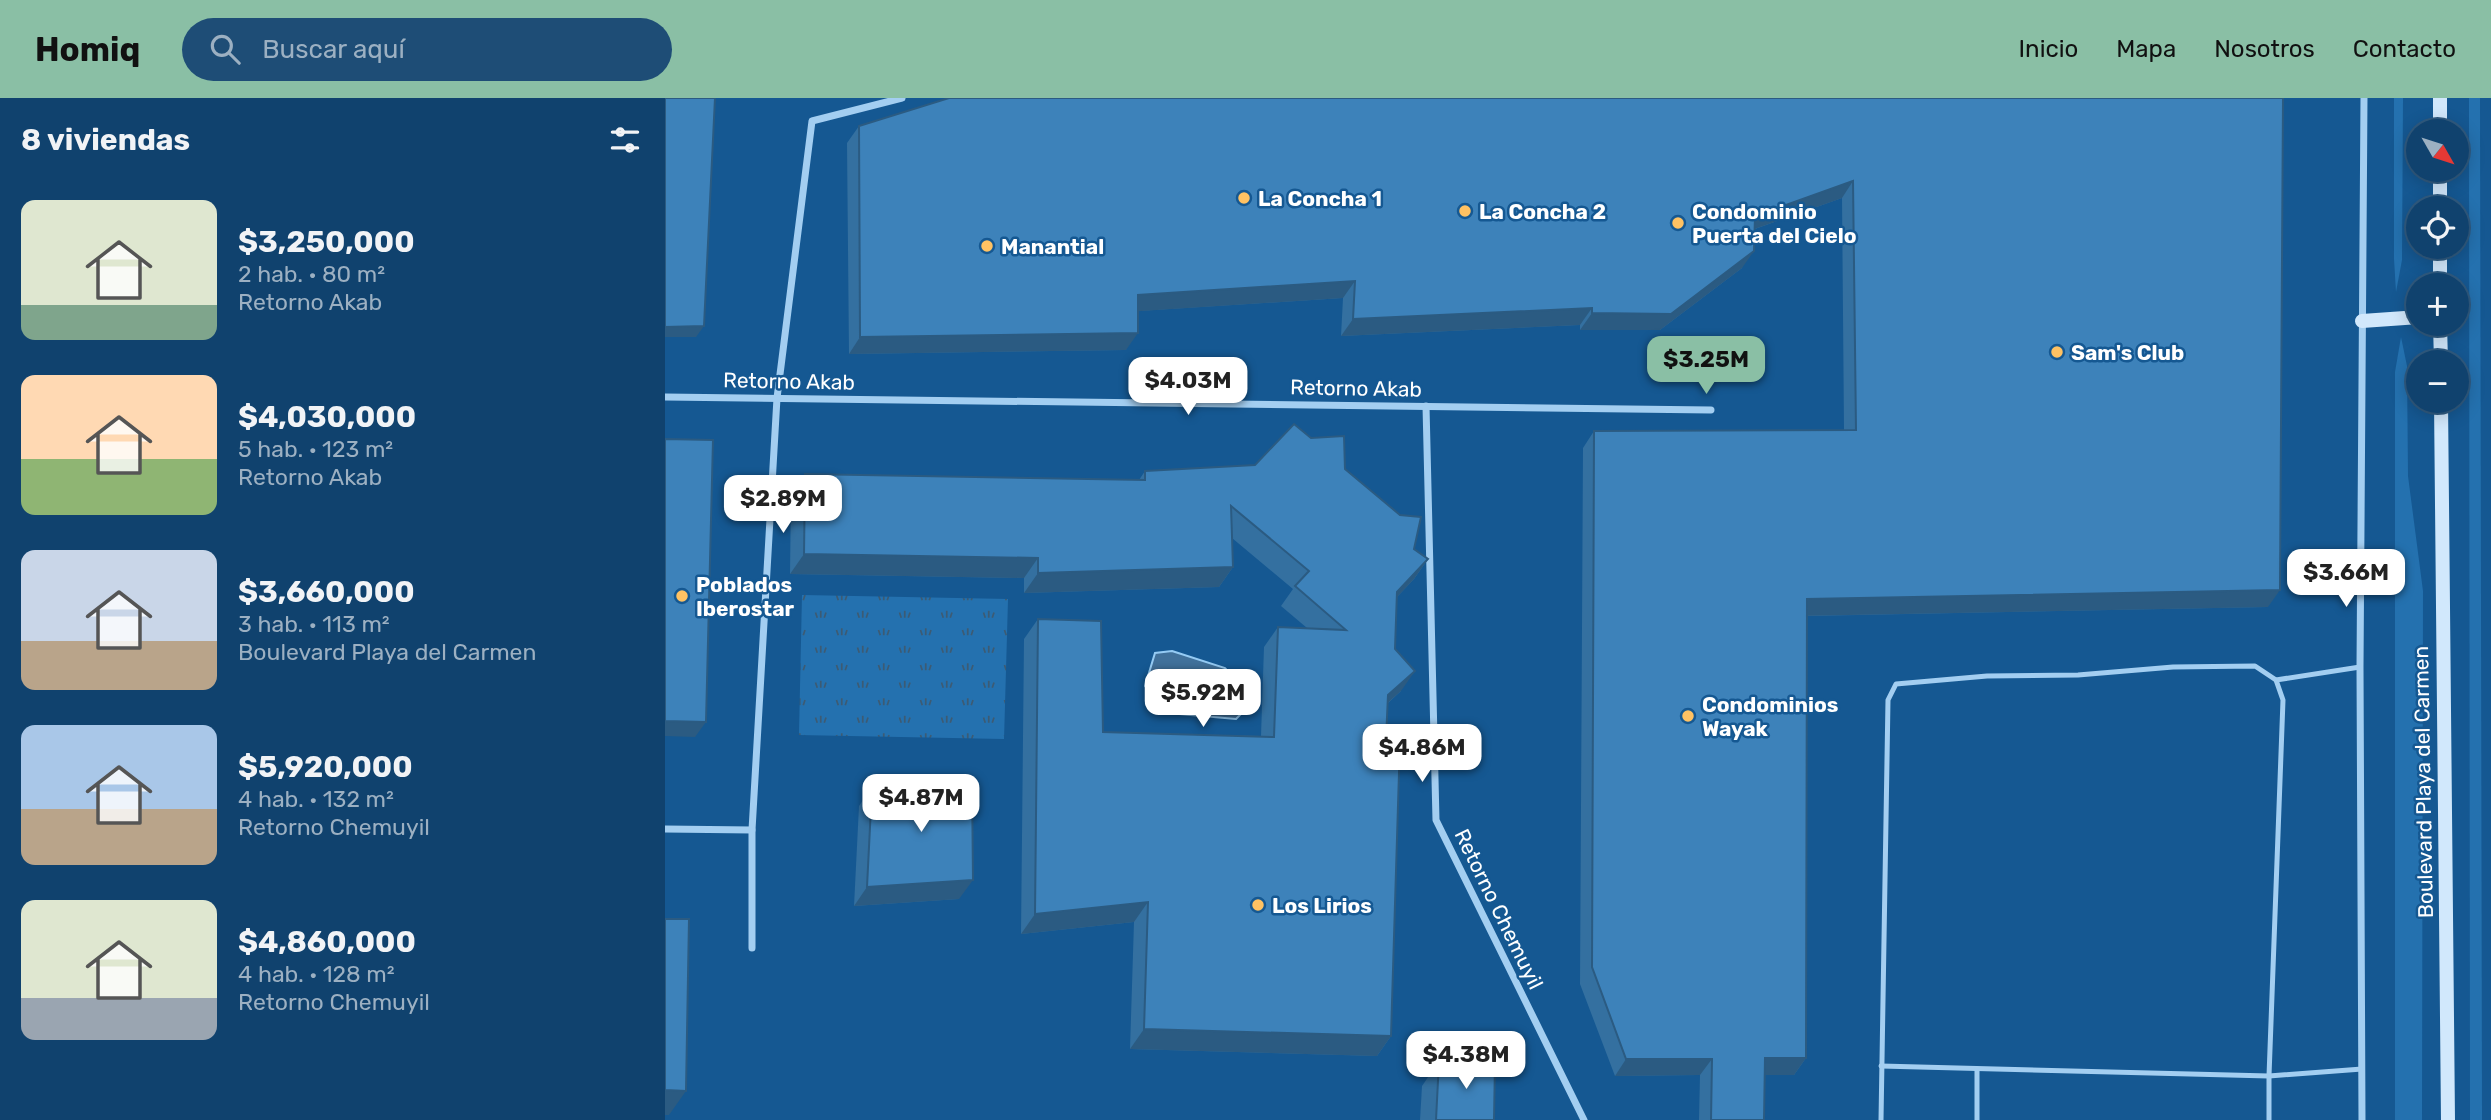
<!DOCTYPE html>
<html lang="es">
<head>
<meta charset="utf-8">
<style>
  :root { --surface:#10426e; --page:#1e4d76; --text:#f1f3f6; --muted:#9cb0c2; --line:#305b81; --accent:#8abfa5 }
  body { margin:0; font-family:Rubik,sans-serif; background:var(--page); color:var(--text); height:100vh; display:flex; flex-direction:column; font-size:26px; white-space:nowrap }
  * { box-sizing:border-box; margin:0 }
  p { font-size:23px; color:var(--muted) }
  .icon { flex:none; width:38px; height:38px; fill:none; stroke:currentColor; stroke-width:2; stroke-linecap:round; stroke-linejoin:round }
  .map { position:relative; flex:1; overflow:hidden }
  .drawer { display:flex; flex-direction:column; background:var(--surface); width:665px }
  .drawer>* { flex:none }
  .needle { width:46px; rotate:129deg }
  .buttons { position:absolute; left:1741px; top:21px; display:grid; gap:14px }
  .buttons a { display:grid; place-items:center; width:63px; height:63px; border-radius:50%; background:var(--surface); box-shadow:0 4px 18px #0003,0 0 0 2px var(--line); font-size:35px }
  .price { position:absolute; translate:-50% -60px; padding:0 16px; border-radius:14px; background:#fff; color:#222; font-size:23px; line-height:46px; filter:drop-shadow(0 2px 4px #0008) }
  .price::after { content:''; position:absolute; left:50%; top:42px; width:21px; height:16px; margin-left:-10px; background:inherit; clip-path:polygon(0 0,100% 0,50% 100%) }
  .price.current { background:var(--accent); color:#111 }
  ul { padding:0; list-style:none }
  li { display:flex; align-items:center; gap:21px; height:175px; padding:0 21px }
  li span { display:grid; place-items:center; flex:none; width:196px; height:140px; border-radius:14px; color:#555 }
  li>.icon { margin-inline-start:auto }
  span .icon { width:84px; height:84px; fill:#fffc; stroke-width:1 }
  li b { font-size:30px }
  h2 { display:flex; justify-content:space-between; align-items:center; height:84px; padding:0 21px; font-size:30px }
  header { display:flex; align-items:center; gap:42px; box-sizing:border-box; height:98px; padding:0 35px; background:var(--accent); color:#111 }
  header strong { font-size:33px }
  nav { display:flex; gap:38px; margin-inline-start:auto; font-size:24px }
  .search { width:490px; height:63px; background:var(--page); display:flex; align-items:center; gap:18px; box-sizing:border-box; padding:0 24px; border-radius:38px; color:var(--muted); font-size:26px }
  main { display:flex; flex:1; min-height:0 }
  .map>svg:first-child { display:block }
  .green { fill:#2471af }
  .park { fill:url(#park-tufts) }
  .water { fill:#41719b; stroke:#95cbf4; stroke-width:2 }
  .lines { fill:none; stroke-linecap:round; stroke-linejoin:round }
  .lane { stroke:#a3cef1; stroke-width:5 }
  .street { stroke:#a3cef1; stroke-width:7 }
  .secondary { stroke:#d1e8fc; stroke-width:14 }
  .wall { fill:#3470a0 }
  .shaded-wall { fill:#2b5b82 }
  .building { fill:#3d82ba; stroke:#2b5b82; stroke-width:2 }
  .poi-dot { fill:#ffc263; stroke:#155892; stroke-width:2.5 }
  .labels { text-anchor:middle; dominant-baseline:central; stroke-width:5; stroke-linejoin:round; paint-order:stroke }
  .poi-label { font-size:21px; font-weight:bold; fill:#fff; stroke:#155892; text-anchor:start }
  .street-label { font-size:21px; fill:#fff; stroke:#155892 }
</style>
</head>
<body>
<header>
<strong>Homiq</strong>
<div class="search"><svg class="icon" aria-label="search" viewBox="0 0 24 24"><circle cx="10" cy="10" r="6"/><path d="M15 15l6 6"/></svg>Buscar aquí</div>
<nav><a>Inicio</a><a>Mapa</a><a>Nosotros</a><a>Contacto</a></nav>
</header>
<main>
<section class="drawer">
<h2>8 viviendas<svg class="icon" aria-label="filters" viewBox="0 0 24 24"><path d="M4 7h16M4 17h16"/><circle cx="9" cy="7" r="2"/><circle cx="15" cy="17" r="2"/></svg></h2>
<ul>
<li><span style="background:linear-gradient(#dfe7d0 75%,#7fa58c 0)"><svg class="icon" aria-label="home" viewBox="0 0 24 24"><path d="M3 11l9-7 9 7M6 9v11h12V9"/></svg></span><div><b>$3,250,000</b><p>2 hab. · 80 m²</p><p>Retorno Akab</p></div></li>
<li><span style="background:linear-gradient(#ffd9b3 60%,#8fb573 0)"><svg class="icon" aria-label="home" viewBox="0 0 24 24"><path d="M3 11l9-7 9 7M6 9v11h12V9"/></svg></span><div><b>$4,030,000</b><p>5 hab. · 123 m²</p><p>Retorno Akab</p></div></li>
<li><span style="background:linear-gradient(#c9d6e8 65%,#b9a48a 0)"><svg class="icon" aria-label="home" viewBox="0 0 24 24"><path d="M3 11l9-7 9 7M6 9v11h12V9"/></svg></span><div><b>$3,660,000</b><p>3 hab. · 113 m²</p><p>Boulevard Playa del Carmen</p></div></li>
<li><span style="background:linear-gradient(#a9c7e8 60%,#b9a48a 0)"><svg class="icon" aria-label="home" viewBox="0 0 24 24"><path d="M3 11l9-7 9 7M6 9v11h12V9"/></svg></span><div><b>$5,920,000</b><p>4 hab. · 132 m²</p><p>Retorno Chemuyil</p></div></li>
<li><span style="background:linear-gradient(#dfe7d0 70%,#9aa5b1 0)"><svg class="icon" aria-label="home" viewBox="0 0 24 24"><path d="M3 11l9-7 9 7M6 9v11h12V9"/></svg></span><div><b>$4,860,000</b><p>4 hab. · 128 m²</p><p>Retorno Chemuyil</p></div></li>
</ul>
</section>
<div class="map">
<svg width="1826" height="1022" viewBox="0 0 1826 1022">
  <defs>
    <pattern id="park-tufts" width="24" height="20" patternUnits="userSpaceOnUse" patternTransform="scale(1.75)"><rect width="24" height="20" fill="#2471af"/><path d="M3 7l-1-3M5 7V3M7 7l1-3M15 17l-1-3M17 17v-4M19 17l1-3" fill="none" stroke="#3c5b74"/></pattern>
  </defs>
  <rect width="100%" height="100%" fill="#155892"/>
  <g class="green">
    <polygon points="1729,0 1738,0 1737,162 1731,194 1729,161"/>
    <polygon points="1804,0 1815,0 1817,1022 1805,1022"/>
    <polygon points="1736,239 1742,268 1743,378 1758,493 1757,1022 1730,1022 1730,274"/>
  </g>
  <polygon class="park" points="137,497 343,501 339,641 134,637"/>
  <polygon class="water" points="507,553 560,570 590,602 571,621 503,615 480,588 490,555"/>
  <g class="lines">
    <g class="lane">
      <polyline points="1611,582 1695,569"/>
      <polyline points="1216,968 1604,978 1697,971"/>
      <polyline points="1216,1022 1223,602 1231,586 1322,578 1413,577 1508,569 1590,568 1611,582 1618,602 1604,978 1604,1022"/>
      <polyline points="1312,1022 1312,971"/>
    </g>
    <g class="street">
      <polyline points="0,299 1046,312"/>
      <polyline points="761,308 771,722 919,1022"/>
      <polyline points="0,731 87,732"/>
      <polyline points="87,850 87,732 112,300 147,23 237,0"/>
      <polyline points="1697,1022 1695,569 1699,0"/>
    </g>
    <g class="secondary">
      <polyline points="1775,0 1775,33"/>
      <polyline points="1775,72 1775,110"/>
      <polyline points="1775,149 1775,187"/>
      <polyline points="1697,223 1754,219"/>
      <polyline points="1775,226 1776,264"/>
      <polyline points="1776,303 1783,1022"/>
    </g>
  </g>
  <g class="wall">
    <polygon points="1618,0 1603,509 1142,518 1141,960 1129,977 1100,977 1099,1022 1034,1022 1035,977 950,978 915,886 918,350 929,333 1179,332 1177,100 1090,131 1077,170 995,232 915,232 915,227 676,238 678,200 473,213 461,252 184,256 182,45 194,28"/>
    <polygon points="680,371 749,451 763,461 749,481 732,499 730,551 736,593 723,605 721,642 726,938 712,958 465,951 469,824 356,836 359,541 373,521 438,634 596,638 599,549 613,529 642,530 616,508 628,491 567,440 568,469 554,489 359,495 359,480 125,476 126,396 140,376 474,382 480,373"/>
    <polygon points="207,689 294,801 189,808 194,708"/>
    <polygon points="774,963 829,1022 755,1022 757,988"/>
  </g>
  <g class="shaded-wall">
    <polygon points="1188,83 1177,100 1078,135 1090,118"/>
    <polygon points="1089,153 1077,170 995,232 915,232 927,215"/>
    <polygon points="690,183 678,200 461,214 473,197"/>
    <polygon points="927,210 915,227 676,238 688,221"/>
    <polygon points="39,228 31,239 0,239 0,229"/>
    <polygon points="473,235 461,252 184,256 195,239"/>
    <polygon points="139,456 373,460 359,480 125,476"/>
    <polygon points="763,461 749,481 718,514 732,494"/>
    <polygon points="568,469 554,489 359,495 373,475"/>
    <polygon points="1615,492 1603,509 1130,518 1142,501"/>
    <polygon points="750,573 736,593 709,617 723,597"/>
    <polygon points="0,623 41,624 30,639 0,638"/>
    <polygon points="308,782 294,801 189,808 202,789"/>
    <polygon points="483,804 469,824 356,836 370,816"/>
    <polygon points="479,931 726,938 712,958 465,951"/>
    <polygon points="1100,960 1141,960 1129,977 1088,977"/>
    <polygon points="961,961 1047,961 1035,977 950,978"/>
    <polygon points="0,992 21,993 4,1017 0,1017"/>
  </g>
  <g class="building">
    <polygon points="0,0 50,0 39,228 0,229"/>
    <polygon points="284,0 1618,0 1615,492 1142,501 1141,960 1100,960 1099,1022 1046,1022 1047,961 961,961 927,869 929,333 1191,332 1188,83 1090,118 1089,153 1006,216 927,215 927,210 688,221 690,183 473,197 473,235 195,239 194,28"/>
    <polygon points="629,326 646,340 679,338 680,371 735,417 756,419 749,451 763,461 732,494 730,551 750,573 723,597 721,642 735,642 726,938 479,931 483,804 370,816 373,521 436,523 438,634 609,639 613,529 681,532 630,488 644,473 566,408 568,469 373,475 373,460 139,456 140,376 480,382 480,373 590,367"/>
    <polygon points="0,341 48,342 41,624 0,623"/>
    <polygon points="307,683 308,782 202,789 207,689"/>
    <polygon points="0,821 24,821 21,993 0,992"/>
    <polygon points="774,963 830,964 829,1022 771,1022"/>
  </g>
  <g class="poi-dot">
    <circle cx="579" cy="100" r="7"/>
    <circle cx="800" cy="113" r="7"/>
    <circle cx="1013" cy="125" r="7"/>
    <circle cx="322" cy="148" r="7"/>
    <circle cx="1392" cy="254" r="7"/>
    <circle cx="17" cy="498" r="7"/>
    <circle cx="1023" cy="618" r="7"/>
    <circle cx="593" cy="807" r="7"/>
  </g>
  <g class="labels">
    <g class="poi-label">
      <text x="593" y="100">La Concha 1</text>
      <text x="814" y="113">La Concha 2</text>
      <text x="1027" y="113">Condominio<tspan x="1027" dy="24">Puerta del Cielo</tspan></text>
      <text x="336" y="148">Manantial</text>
      <text x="1406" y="254">Sam's Club</text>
      <text x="31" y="486">Poblados<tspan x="31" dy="24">Iberostar</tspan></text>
      <text x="1037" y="606">Condominios<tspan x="1037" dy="24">Wayak</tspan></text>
      <text x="607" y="807">Los Lirios</text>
    </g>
    <g class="street-label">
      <text transform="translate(124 283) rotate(1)">Retorno Akab</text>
      <text transform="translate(691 290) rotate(1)">Retorno Akab</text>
      <text transform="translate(1758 684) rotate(-91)">Boulevard Playa del Carmen</text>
      <text transform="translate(834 811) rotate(64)">Retorno Chemuyil</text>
    </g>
  </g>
</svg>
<div class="buttons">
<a><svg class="needle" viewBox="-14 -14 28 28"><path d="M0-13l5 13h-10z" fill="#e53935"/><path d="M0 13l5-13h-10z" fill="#9cb0c2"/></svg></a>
<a><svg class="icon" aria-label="locate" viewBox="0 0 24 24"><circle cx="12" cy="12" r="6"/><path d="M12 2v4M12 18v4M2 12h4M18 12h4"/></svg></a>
<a>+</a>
<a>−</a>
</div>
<b class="price current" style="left:1041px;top:298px">$3.25M</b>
<b class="price" style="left:523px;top:319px">$4.03M</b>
<b class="price" style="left:118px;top:437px">$2.89M</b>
<b class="price" style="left:1681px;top:511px">$3.66M</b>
<b class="price" style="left:538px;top:631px">$5.92M</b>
<b class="price" style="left:757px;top:686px">$4.86M</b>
<b class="price" style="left:256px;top:736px">$4.87M</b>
<b class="price" style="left:801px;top:993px">$4.38M</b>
</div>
</main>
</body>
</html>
